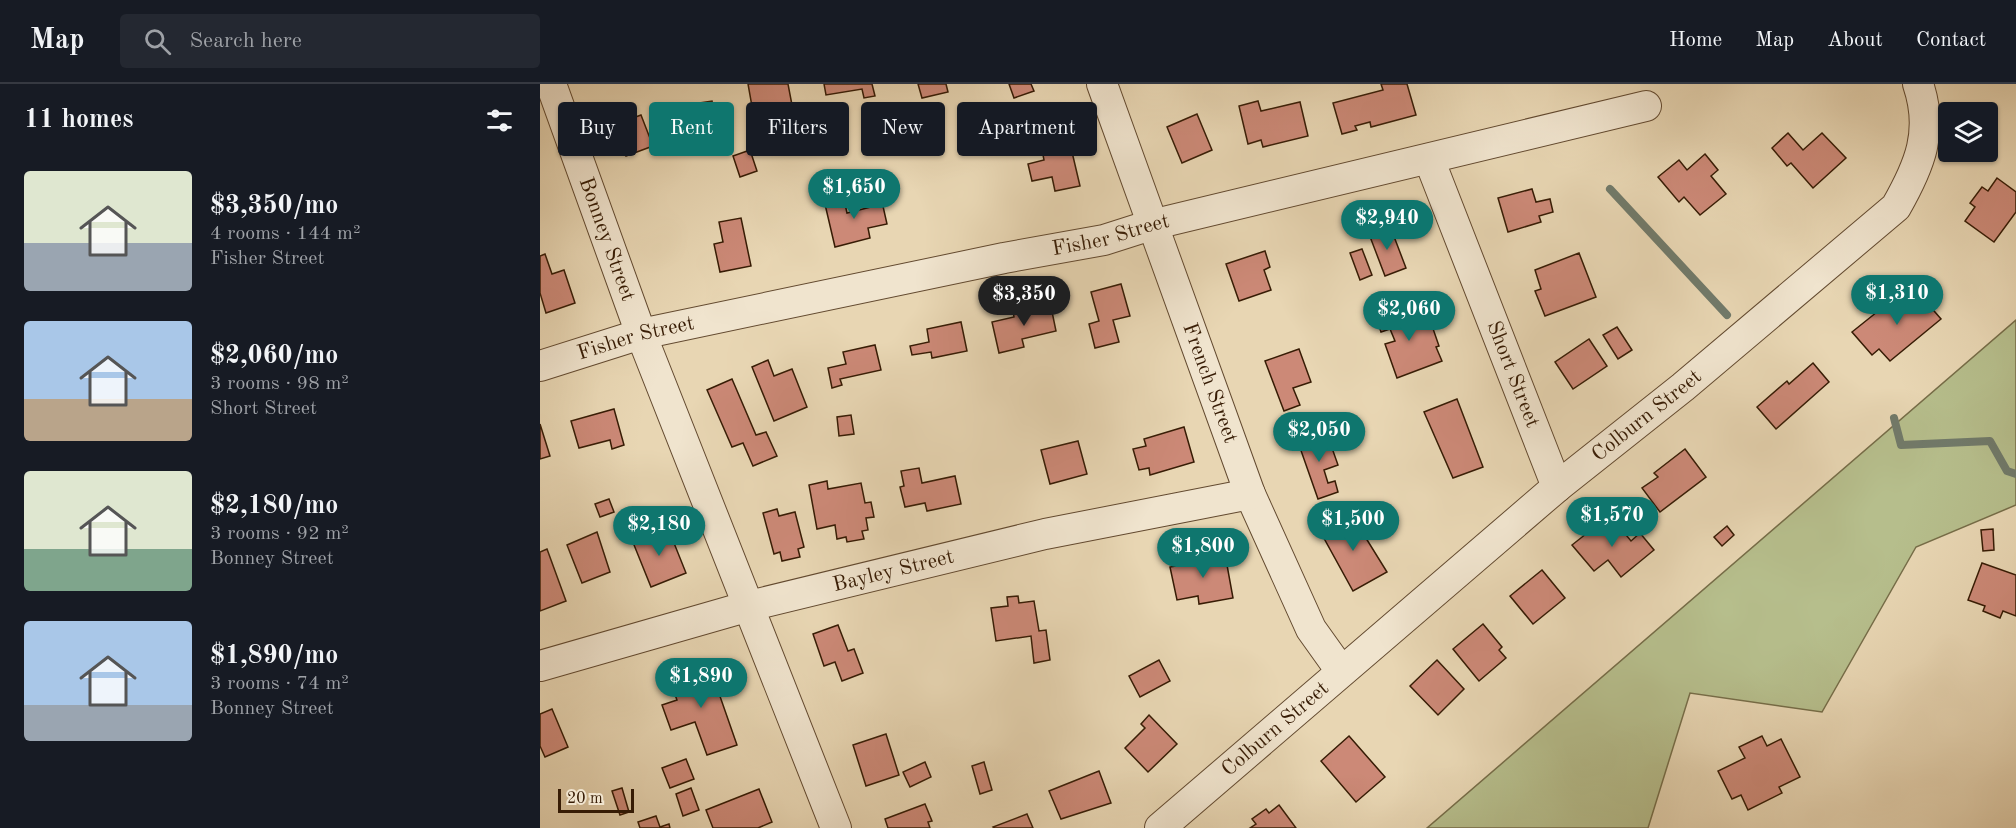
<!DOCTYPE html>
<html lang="en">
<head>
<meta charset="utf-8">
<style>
  :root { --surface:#171b24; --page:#242831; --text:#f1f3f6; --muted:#9ea1a6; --line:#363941; --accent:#0f766e }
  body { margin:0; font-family:"Old Standard TT",serif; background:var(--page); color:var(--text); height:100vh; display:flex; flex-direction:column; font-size:22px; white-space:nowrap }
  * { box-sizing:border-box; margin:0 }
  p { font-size:20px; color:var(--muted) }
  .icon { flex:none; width:33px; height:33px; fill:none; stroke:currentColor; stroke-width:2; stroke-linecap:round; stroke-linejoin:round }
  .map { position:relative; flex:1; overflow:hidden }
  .panel { display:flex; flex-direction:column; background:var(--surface); width:540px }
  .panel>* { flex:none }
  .top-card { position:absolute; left:18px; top:18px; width:570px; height:54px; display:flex; gap:12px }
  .fabs { position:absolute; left:1398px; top:18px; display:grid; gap:12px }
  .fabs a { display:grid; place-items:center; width:60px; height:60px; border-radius:6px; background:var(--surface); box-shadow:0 2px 4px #0004; font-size:30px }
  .scale { position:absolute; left:18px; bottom:15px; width:76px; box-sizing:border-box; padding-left:6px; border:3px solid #371c05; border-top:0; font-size:16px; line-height:21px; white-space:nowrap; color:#371c05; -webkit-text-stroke:4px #f0e4ce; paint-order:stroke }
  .price { position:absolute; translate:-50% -51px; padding:0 14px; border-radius:21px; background:var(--accent); color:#fff; font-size:20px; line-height:39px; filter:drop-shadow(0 2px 3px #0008) }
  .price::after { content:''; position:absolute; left:50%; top:36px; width:18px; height:14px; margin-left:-9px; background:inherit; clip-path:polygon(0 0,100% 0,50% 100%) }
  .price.on { background:#222; color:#fff }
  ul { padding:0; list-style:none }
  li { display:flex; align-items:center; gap:18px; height:150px; padding:0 24px }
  li span { display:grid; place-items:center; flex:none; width:168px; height:120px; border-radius:6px; color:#555 }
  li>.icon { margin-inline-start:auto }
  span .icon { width:72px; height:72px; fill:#fffc; stroke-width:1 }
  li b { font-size:26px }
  h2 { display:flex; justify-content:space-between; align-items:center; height:72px; padding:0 24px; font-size:26px }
  .tag { padding:0 21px; border-radius:6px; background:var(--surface); box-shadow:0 2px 4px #0004; font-size:21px; line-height:54px }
  .tag.on { background:var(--accent); color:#fff }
  header { display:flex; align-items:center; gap:36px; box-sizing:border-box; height:84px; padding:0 30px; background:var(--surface); border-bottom:2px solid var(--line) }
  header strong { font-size:28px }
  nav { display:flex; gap:33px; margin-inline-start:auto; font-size:21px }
  .search { width:420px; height:54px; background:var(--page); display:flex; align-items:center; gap:15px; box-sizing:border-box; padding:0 21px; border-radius:6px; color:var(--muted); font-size:22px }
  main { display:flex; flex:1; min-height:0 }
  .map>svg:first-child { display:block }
  .green { fill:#b6be8c; stroke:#766d48; stroke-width:1.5 }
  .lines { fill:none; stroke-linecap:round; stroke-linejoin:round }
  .stream { stroke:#717a6a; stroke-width:8 }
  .building { fill:#cc8977; stroke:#371c05; stroke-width:1.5 }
  .minor-casing { stroke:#634a30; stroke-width:32 }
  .minor { stroke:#f0e4ce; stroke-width:30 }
  .labels { text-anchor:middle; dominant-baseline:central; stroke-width:4.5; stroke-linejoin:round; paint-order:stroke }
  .street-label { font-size:21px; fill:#371c05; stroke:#f0e4ce }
</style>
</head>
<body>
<header>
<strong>Map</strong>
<div class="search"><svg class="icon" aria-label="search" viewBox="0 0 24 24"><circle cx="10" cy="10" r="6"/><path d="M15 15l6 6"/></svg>Search here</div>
<nav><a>Home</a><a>Map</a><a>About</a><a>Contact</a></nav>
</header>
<main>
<section class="panel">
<h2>11 homes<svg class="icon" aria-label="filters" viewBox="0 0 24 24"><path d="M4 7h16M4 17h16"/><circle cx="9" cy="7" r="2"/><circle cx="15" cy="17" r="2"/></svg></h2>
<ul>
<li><span style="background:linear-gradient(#dfe7d0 60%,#9aa5b1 0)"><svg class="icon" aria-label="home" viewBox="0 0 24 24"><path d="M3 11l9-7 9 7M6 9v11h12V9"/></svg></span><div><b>$3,350/mo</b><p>4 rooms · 144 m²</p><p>Fisher Street</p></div></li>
<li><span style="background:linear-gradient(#a9c7e8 65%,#b9a48a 0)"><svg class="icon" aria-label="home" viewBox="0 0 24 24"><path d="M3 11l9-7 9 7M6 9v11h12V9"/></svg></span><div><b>$2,060/mo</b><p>3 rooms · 98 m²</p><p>Short Street</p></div></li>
<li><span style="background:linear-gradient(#dfe7d0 65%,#7fa58c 0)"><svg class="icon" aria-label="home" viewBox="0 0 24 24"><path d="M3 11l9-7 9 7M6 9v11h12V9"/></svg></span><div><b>$2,180/mo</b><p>3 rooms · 92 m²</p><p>Bonney Street</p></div></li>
<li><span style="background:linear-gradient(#a9c7e8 70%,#9aa5b1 0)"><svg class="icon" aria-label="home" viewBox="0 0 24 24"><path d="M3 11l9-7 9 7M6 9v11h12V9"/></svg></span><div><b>$1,890/mo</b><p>3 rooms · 74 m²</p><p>Bonney Street</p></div></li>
</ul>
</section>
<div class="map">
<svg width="1476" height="744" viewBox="0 0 1476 744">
  <rect width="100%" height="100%" fill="#e8d6b3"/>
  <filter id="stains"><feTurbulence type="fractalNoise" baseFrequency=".00333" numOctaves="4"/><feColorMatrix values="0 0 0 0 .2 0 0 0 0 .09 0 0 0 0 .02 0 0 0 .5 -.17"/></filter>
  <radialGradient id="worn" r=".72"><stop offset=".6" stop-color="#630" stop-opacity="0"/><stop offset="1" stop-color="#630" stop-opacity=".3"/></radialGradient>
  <polygon class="green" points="1476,236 1476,421 1376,463 1282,628 1150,609 1108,744 887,744"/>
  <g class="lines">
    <g class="stream">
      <polyline points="1070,105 1187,231"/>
      <polyline points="1354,334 1361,361 1450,357 1467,387 1476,390"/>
    </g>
  </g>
  <g class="building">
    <polygon points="208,0 248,0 252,21 247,22 250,39 220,44 217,28 213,28"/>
    <polygon points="284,0 332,0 335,12 324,14 322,5 286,11"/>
    <polygon points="378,0 406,0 408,8 382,14"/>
    <polygon points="469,0 491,0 494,7 474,14"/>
    <polygon points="841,0 867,0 876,31 831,43 830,38 815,42 817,46 802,50 793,19 843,6"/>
    <polygon points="172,17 178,49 138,55 133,23"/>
    <polygon points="718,17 721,27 760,18 768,52 723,63 721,56 708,60 699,22"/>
    <polygon points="657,30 672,66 642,79 627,43"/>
    <polygon points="101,31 113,62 86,72 74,41"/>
    <polygon points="1248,49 1263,66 1282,49 1306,74 1273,104 1251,79 1247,82 1232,64"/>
    <polygon points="519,51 522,70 532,68 540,102 515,107 512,93 492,97 488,80 504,76 500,55"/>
    <polygon points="210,66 217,87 200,93 193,72"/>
    <polygon points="1165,70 1178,86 1171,92 1186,110 1160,131 1144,113 1139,118 1118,93 1139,76 1147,86"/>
    <polygon points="1457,94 1476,108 1476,128 1454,158 1425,137 1435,123 1430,119 1442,103 1448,107"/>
    <polygon points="992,105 996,118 1010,115 1013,128 999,132 1001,138 968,148 958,114"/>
    <polygon points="340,109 347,140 328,144 330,154 295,163 284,116 303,111 307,129 331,123 328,112"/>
    <polygon points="201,134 211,182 180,188 174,160 183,158 179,138"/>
    <polygon points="850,142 866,184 845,192 829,150"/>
    <polygon points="822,165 832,191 820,196 810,169"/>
    <polygon points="725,167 730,183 724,186 731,206 699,217 686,180"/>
    <polygon points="1039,169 1056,213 1005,232 995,207 1001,205 995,186"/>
    <polygon points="5,170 12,190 24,186 35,219 6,229 0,209 0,172"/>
    <polygon points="581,200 590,232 573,236 579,258 555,264 549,240 559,237 551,208"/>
    <polygon points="1375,205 1401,235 1350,277 1339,265 1332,271 1312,248 1352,216 1356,221"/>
    <polygon points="510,218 516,247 482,255 484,263 459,269 452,238 474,233 473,227"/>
    <polygon points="870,221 877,241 890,236 899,262 896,263 902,277 857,294 845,260 855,257 850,245 841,248 836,233"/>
    <polygon points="421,238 427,267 392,274 391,268 372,271 370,262 389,258 387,245"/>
    <polygon points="1077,243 1092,266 1078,275 1063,251"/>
    <polygon points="1049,255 1067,282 1033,305 1015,278"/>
    <polygon points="335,261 341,286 300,295 302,301 292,304 288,284 306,280 303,268"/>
    <polygon points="759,265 771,298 753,304 760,321 744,327 725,277"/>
    <polygon points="228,276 234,292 252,285 267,323 234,337 212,283"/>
    <polygon points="1273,279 1289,298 1236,345 1217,323 1247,297 1249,300"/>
    <polygon points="192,295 216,351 226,348 237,372 213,382 203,359 192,363 167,306"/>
    <polygon points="917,315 943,383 913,394 884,328"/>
    <polygon points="74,325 84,361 72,365 70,356 39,364 31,337"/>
    <polygon points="311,331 314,350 299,352 297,333"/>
    <polygon points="0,340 10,372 0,375"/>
    <polygon points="644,343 654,378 610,391 609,384 599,386 593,365 606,362 604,355"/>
    <polygon points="786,347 798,381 784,386 788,399 795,397 798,408 778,415 758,358"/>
    <polygon points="538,357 547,390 510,400 501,366"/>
    <polygon points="1145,365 1166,393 1120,428 1102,404 1118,393 1114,389"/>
    <polygon points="379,384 382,399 415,392 421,420 387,427 385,419 365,423 360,403 364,402 361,387"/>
    <polygon points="287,397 288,405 321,399 325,419 331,418 334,433 326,434 328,446 322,447 324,455 307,458 306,453 297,455 295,441 277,445 269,401"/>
    <polygon points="69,415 74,428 60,433 55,420"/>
    <polygon points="237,425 239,432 255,428 264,463 258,465 260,473 242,477 240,468 234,470 223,429"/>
    <polygon points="811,430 847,488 813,507 780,447"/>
    <polygon points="1073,435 1091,457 1100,449 1114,466 1081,493 1068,476 1054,487 1032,461 1056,442 1059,446"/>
    <polygon points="1187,442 1194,451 1182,462 1174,453"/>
    <polygon points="123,443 128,456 132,454 146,489 111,503 92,456"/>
    <polygon points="1453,445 1454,466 1443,467 1441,446"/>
    <polygon points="57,448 70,488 42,499 27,461"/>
    <polygon points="7,465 26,517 0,527 0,468"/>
    <polygon points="685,470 693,514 659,520 658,512 637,516 630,483 642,481 640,474 654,472 655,476"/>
    <polygon points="1442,479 1476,491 1476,532 1463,527 1460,534 1443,527 1445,522 1428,516"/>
    <polygon points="1002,486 1025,514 993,540 970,512"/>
    <polygon points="478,512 479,519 494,517 499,547 506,546 510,576 494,579 491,552 456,557 451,524 468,522 467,513"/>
    <polygon points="943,540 962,563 959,566 966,574 939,597 913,565"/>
    <polygon points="298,541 308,567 314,565 323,589 302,597 295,578 284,582 273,550"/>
    <polygon points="619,576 630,597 600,613 589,592"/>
    <polygon points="897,576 924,605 898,631 870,602"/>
    <polygon points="173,580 179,597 175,598 197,661 167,671 155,638 131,646 122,621 137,616 129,595"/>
    <polygon points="12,625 28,663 5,673 0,662 0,630"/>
    <polygon points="609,631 637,660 608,688 585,664 605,644 601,640"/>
    <polygon points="346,650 359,691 326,702 313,661"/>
    <polygon points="809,652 845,693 816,718 781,677"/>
    <polygon points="1222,652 1227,662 1241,655 1260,693 1239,703 1242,709 1208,726 1201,711 1192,715 1178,687 1205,674 1199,663"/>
    <polygon points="146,675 154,695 130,704 122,684"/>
    <polygon points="385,678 391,693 370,703 363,688"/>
    <polygon points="444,678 452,706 440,710 432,682"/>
    <polygon points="559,687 571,719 521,735 509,707"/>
    <polygon points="82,704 89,728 80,731 72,707"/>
    <polygon points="151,704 159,726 143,732 136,710"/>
    <polygon points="219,705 232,738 218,744 173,744 166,726"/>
    <polygon points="385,720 392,737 388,738 390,744 348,744 345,735"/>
    <polygon points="739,721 756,744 710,744 716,740 712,735 726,725 729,729"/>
    <polygon points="487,730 493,744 454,744 453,743"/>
    <polygon points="116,732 120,743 129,740 130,744 100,744 98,738"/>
  </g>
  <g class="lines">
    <defs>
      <g id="minor">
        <path id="s1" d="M11,0L101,250L296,744"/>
        <path id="s2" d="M562,0L710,410L771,545L801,587"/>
        <path id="s3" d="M889,75L1017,403"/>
        <path id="s4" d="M0,282L101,250L464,174L564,156L611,141L1106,22"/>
        <path id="s5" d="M0,582L209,522L505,450L710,410"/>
        <path id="s6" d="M620,744L1017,403L1143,303L1356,123C1380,81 1394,47 1378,0"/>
      </g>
    </defs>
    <use href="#minor" class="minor-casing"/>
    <use href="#minor" class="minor"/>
  </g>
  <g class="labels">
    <g class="street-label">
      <text stroke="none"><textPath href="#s4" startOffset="586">Fisher Street</textPath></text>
      <text stroke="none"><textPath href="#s1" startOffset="165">Bonney Street</textPath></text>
      <text stroke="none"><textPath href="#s4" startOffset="100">Fisher Street</textPath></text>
      <text stroke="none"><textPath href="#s3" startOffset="231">Short Street</textPath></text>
      <text stroke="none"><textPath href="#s2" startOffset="318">French Street</textPath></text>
      <text stroke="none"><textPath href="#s6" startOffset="638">Colburn Street</textPath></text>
      <text stroke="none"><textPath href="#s5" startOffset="366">Bayley Street</textPath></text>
      <text stroke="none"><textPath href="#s6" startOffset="152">Colburn Street</textPath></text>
    </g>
  </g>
  <rect width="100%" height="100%" filter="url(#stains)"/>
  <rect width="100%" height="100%" fill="url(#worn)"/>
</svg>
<div class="fabs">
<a><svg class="icon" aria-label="layers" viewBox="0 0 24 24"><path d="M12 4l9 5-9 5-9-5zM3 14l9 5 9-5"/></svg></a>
</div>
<div class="scale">20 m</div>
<b class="price" style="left:314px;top:136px">$1,650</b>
<b class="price" style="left:847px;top:167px">$2,940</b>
<b class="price" style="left:1357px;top:242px">$1,310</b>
<b class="price on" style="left:484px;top:243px">$3,350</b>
<b class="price" style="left:869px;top:258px">$2,060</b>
<b class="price" style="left:779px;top:379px">$2,050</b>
<b class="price" style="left:1072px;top:464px">$1,570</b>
<b class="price" style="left:813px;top:468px">$1,500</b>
<b class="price" style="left:119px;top:473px">$2,180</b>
<b class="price" style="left:663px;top:495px">$1,800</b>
<b class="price" style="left:161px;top:625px">$1,890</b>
<div class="top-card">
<a class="tag">Buy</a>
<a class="tag on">Rent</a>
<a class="tag">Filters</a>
<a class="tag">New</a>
<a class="tag">Apartment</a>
</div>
</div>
</main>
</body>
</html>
